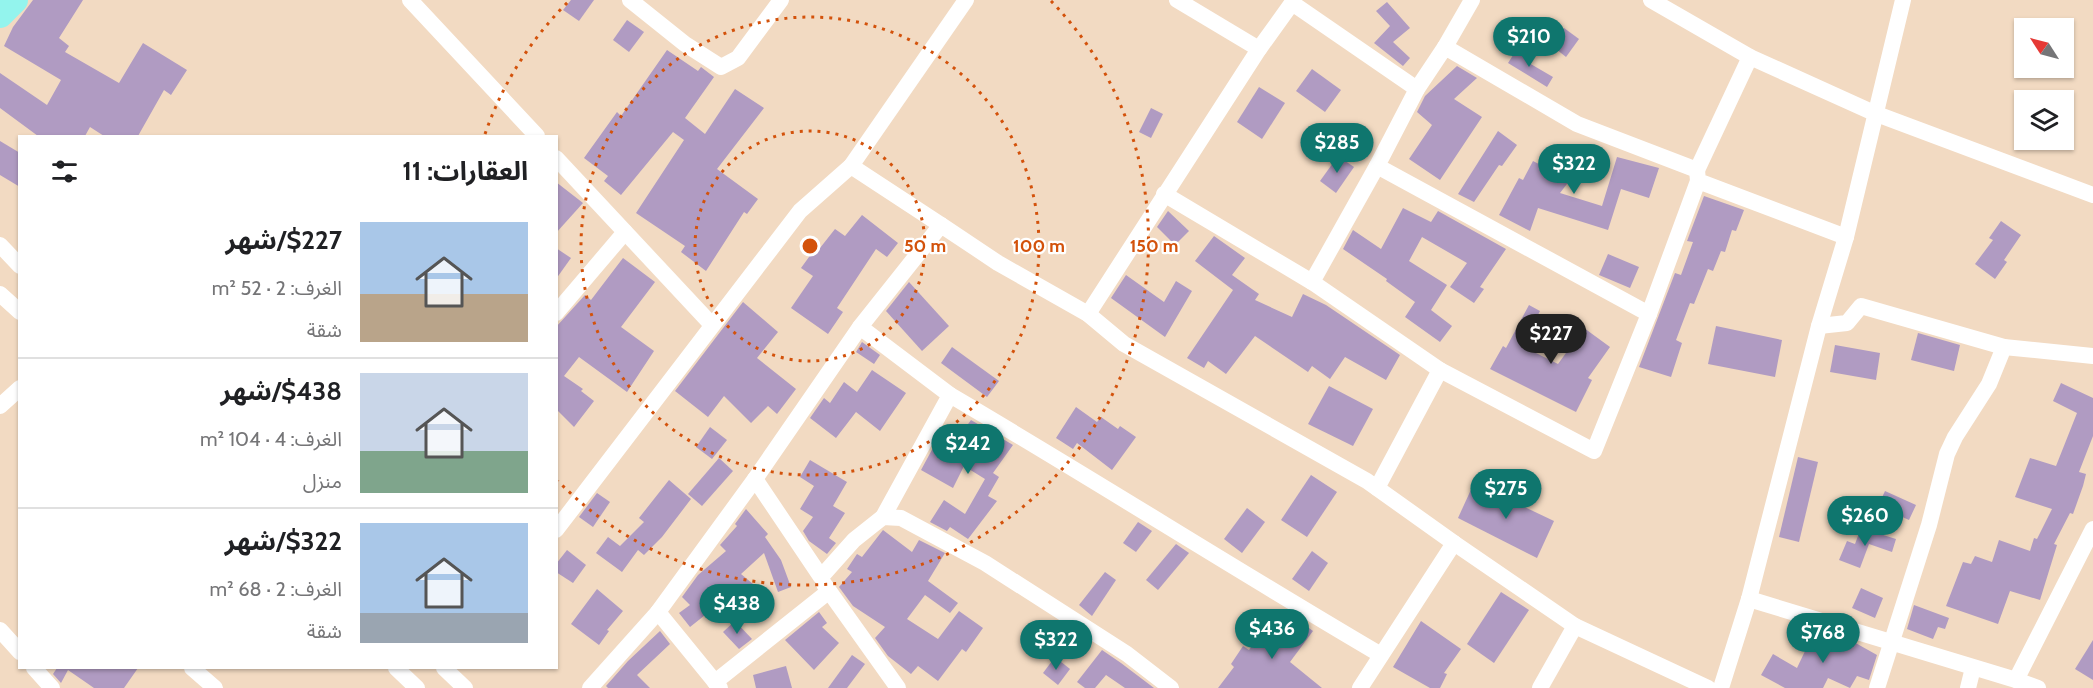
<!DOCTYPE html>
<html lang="ar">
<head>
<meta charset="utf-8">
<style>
  :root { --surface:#fff; --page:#f2f2f2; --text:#202124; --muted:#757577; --line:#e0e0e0; --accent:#0f766e }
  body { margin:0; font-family:Cabin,"Noto Sans Arabic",sans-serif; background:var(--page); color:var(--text); direction:rtl; height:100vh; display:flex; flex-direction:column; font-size:22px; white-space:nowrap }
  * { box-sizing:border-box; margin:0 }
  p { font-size:20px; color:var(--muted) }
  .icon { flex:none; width:33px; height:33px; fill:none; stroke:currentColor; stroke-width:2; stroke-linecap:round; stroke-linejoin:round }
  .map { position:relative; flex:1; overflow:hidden; direction:ltr }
  .sheet { position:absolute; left:18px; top:135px; width:540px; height:534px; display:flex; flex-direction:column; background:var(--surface); border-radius:0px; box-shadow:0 2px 4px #0004; direction:rtl }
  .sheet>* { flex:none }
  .needle { width:39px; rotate:306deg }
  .controls { position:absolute; left:2014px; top:18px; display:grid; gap:12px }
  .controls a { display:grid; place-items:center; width:60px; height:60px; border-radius:0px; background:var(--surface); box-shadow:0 2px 4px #0004; font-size:30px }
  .price { position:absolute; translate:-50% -51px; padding:0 14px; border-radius:21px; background:var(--accent); color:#fff; font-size:20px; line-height:39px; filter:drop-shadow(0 2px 3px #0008) }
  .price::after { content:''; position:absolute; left:50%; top:36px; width:18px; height:14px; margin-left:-9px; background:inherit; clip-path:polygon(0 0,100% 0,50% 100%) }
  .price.current { background:#222; color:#fff }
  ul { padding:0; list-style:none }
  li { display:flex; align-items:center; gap:18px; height:150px; padding:0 30px }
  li+li { border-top:2px solid var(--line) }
  li span { display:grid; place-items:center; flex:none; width:168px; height:120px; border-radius:0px; color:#555 }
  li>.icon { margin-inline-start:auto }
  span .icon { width:72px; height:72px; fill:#fffc; stroke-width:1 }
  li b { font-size:26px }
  h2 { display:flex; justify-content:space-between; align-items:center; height:72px; padding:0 30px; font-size:26px }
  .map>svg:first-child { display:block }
  .building { fill:#b09bc2 }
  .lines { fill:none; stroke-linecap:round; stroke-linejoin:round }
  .minor { stroke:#fff; stroke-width:16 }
  .primary { stroke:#93f4ed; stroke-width:26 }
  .ring { fill:none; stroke:#d3520b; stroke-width:3; stroke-dasharray:3 6 }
  .centre { fill:#d3520b; stroke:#fff; stroke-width:3 }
  .ring-label { font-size:18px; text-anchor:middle; font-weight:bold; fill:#d3520b; stroke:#fff; stroke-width:4.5; stroke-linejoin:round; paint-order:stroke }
</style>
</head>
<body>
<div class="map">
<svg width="2093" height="688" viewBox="0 0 2093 688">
  <rect width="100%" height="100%" fill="#f2dac2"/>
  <g class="building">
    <polygon points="33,0 83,0 59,38 69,46 65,52 119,83 143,43 187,70 171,95 164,90 138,136 104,136 90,127 85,136 38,136 0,108 0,73 47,105 61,80 4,46 13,27"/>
    <polygon points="571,0 594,0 579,21 563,10"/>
    <polygon points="1387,2 1410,28 1393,42 1410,58 1403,66 1374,43 1390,26 1376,11"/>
    <polygon points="627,20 644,32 629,52 613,40"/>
    <polygon points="1564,28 1579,39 1566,57 1551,45"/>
    <polygon points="1517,49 1532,59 1529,63 1553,77 1547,87 1508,63"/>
    <polygon points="667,50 698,71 701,67 714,77 685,118 705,134 735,89 764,108 717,169 758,199 747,214 744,212 706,271 681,252 685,246 636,213 684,140 673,132 621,195 604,181 608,176 584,158 617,112 621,116"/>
    <polygon points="1457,66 1477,78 1454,99 1482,117 1440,180 1409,159 1432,125 1417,112 1425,96"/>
    <polygon points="1312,69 1341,90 1325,112 1296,91"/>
    <polygon points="1259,87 1285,103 1262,139 1237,122"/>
    <polygon points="1151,108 1163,114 1151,138 1139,132"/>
    <polygon points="1498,131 1517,145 1502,166 1499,165 1474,202 1458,194"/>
    <polygon points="0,141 20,153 20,187 0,175"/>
    <polygon points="1338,156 1354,167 1336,193 1320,181"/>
    <polygon points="1617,157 1659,168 1649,198 1621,189 1608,230 1538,208 1530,231 1499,215 1519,178 1523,180 1533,161 1570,180 1560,193 1602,206"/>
    <polygon points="556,182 583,203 556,233"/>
    <polygon points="1704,196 1744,210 1736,231 1732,230 1725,252 1721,251 1713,271 1708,269 1694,304 1690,303 1676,340 1682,343 1671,377 1639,367 1675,273 1681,275 1693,242 1687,241"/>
    <polygon points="1403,208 1431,222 1438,211 1506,249 1480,287 1484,289 1474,303 1450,287 1467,263 1422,237 1409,261 1447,285 1431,310 1452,326 1440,342 1405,317 1415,302 1386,281 1387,279 1343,249 1353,230 1381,249"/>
    <polygon points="1168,211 1189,231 1175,245 1157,227"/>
    <polygon points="862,215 898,243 887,257 876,249 837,308 843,312 828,334 791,308 813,276 801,268 817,246 820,248 835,229 845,236"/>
    <polygon points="2001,221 2021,235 2004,260 2007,262 1995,279 1975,264 1993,240 1989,238"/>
    <polygon points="1214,236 1245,258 1232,275 1259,294 1255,300 1292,317 1303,294 1326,305 1400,355 1386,380 1345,357 1330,379 1312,366 1308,372 1255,336 1226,374 1208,361 1204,368 1187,358 1233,290 1195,261"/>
    <polygon points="556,248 571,258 556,279"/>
    <polygon points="1608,254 1639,267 1630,288 1599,275"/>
    <polygon points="623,258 655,282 621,327 654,351 627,392 579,357 564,376 583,389 581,391 594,401 574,427 556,409 556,327 585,295 591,300"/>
    <polygon points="1126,275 1164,302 1176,281 1192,291 1165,337 1111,298"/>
    <polygon points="909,282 949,326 922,351 886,311"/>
    <polygon points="743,302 778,332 757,358 796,389 777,414 768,406 751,423 724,396 708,417 675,391"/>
    <polygon points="1529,305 1540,311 1522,346 1558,364 1584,328 1610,347 1588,378 1592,380 1576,412 1490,369 1503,346 1506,348"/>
    <polygon points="1716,326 1782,340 1775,377 1708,364"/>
    <polygon points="1918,333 1960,345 1954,371 1911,360"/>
    <polygon points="862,342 880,355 874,364 856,352"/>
    <polygon points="1835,345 1880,353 1876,380 1830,372"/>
    <polygon points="952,347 999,381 987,397 941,363"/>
    <polygon points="872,370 906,393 880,431 856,412 836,438 810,418 824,398 830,403 844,382 857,392"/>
    <polygon points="2061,383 2093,398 2093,436 2079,472 2086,474 2083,486 2073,514 2070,513 2054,544 2057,545 2040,600 2010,591 1998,624 1946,606 1963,562 1971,564 1975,556 1992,562 1999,540 2030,551 2034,538 2037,539 2052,509 2015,497 2030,458 2056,466 2077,413 2053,401"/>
    <polygon points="1329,386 1373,409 1353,446 1308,424"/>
    <polygon points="1076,407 1097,422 1101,417 1118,429 1120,426 1136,437 1112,470 1077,443 1073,449 1056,438"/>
    <polygon points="971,420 1013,445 993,473 999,477 988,496 997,501 968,539 950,527 947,531 930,522 944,500 965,514 985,479 964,466 953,488 921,470 934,446 947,453"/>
    <polygon points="710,427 727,440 712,459 696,447"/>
    <polygon points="1798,457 1818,462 1799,542 1779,537"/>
    <polygon points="719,458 733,471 702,506 688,494"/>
    <polygon points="810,460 847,482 833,506 845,513 829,538 836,543 827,554 809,541 803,531 813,517 800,509 814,486 800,477"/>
    <polygon points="1311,475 1337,492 1307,537 1281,520"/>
    <polygon points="669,480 691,499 662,537 644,555 638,550 622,572 596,553 608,537 620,546 644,522 639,518"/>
    <polygon points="1474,483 1554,521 1537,558 1458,518"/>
    <polygon points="1885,491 1916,505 1909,520 1878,506"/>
    <polygon points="597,493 610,502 593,527 579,517"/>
    <polygon points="1247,508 1265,522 1242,553 1224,539"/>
    <polygon points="746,509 768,534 765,537 781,560 791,587 778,592 764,553 741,574 753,584 736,603 729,596 690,627 679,613 690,605 682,597 698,575 726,551 720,545 737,526 735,524"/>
    <polygon points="1138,522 1152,531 1136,552 1123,543"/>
    <polygon points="1861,528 1896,539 1892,552 1869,544 1860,568 1839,560 1847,541 1855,544"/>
    <polygon points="883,530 912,552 919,540 945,553 928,581 958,603 950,613 925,595 907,619 938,639 959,611 983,628 966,652 962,649 938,681 918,666 911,674 888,656 875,638 885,627 853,606 839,587 852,572 847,569 857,554 862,557"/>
    <polygon points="1176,544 1189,553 1158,590 1146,580"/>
    <polygon points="567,550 586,565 573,583 556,572 556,564"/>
    <polygon points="1312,551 1328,563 1309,591 1292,579"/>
    <polygon points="1105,572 1116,580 1092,616 1079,605"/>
    <polygon points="1861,588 1883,598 1875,618 1852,608"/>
    <polygon points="597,589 623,611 607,630 609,631 599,645 571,624"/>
    <polygon points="1501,592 1529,610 1494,663 1467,644"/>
    <polygon points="1914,605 1949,618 1945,629 1938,627 1933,639 1907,629"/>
    <polygon points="819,612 827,623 822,627 839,643 814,670 785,640"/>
    <polygon points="1287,612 1313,631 1290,662 1322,688 1218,688 1234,667 1231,664 1243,646 1249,650 1260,635 1266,639"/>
    <polygon points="735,621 752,639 739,649 723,632"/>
    <polygon points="1421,621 1461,649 1444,673 1447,674 1440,688 1430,688 1393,667"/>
    <polygon points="1815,630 1852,641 1877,655 1869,680 1857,676 1850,688 1828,678 1823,688 1785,688 1761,675 1773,654 1797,668"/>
    <polygon points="660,631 670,644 637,675 650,688 608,688 606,686 628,661"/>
    <polygon points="2093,640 2093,680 2075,669"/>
    <polygon points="1102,650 1121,663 1154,688 1125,688 1106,675 1095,688 1085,688 1077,682"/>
    <polygon points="852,655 865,664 847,688 828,688"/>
    <polygon points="1055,657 1070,669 1058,685 1043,673"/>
    <polygon points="786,666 792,688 756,688 753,675"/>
    <polygon points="57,668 138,668 124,688 94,688 68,670 61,683 53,674"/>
  </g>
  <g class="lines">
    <g class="minor">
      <polyline points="410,0 537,136"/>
      <polyline points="630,0 685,44 721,67 738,58 781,0"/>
      <polyline points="1177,0 1259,49"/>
      <polyline points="1651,0 1750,57 1874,113 2093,195"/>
      <polyline points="1445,47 1472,0"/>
      <polyline points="556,158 712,325"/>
      <polyline points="851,166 966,0"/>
      <polyline points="1377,166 1312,282 1440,370 1377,488"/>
      <polyline points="1697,170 1750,57"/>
      <polyline points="1698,181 1649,314 1377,166 1417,89 1445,47 1577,124 1697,170 1698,181 1846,237"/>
      <polyline points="1164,194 1312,282"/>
      <polyline points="0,245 20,266"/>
      <polyline points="0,294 20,312"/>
      <polyline points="556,313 625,232"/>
      <polyline points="1088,314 1259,49 1292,3 1417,89"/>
      <polyline points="1819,326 1847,323 1861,306 2004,347 2093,356"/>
      <polyline points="860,327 941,225 998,263 1088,314 1124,344 1367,481 1454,543 1360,688"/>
      <polyline points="1440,370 1594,451 1649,314"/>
      <path d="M950,395C1095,480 1236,570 1381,655"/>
      <polyline points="0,406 20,388"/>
      <polyline points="755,479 860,327 950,395 883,517"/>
      <polyline points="556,530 800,211 851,166 941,225"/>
      <polyline points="1454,543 1575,626"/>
      <polyline points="824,584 898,688"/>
      <polyline points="1749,599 2016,680 2093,529"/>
      <polyline points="0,630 20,652"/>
      <polyline points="34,668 52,688"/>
      <polyline points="192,668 215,688"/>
      <polyline points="396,668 417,688"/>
      <polyline points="444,668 465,688"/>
      <polyline points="2016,680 2038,688"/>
      <polyline points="715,682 828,592"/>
      <polyline points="590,688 658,612"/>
      <polyline points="720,688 658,612 755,479 821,577 854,540 883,517 901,518 985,563 1127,654 1171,688"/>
      <polyline points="1540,688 1575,626 1708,688"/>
      <polyline points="1721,688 1749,599 1819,326 1846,237 1903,0"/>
      <polyline points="1877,688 1929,525 1947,454 1955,437 1989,384 2004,347"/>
      <polyline points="1968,688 1973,668"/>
    </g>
    <polyline class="primary" points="0,15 15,0"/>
  </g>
  <g class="ring">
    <circle cx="810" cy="246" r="115"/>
    <circle cx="810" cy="246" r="229"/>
    <path d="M485 134A344 344 0 0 1 569 1M1051 1A344 344 0 1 1 558 481"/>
  </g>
  <circle cx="810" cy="246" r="9" class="centre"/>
  <g class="ring-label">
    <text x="925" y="252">50 m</text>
    <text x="1039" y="252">100 m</text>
    <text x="1154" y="252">150 m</text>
  </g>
</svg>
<div class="controls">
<a><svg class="needle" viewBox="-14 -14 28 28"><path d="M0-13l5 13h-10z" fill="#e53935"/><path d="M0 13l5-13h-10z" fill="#757577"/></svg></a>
<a><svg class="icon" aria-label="layers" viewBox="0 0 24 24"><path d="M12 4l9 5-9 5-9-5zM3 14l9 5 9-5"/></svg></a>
</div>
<b class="price" style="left:1529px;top:68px">$210</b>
<b class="price" style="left:1337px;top:174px">$285</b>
<b class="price" style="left:1574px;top:195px">$322</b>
<b class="price current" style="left:1551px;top:365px">$227</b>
<b class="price" style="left:968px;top:475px">$242</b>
<b class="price" style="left:1506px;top:520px">$275</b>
<b class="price" style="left:1865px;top:547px">$260</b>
<b class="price" style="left:737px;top:635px">$438</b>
<b class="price" style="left:1272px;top:660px">$436</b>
<b class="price" style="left:1823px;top:664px">$768</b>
<b class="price" style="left:1056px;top:671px">$322</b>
<section class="sheet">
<h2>العقارات: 11<svg class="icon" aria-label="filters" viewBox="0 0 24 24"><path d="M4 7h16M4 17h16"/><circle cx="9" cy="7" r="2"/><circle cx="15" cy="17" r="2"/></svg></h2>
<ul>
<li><span style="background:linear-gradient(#a9c7e8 60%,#b9a48a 0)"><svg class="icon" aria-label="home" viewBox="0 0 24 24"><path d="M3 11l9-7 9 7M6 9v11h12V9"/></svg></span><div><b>$227/شهر</b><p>الغرف: 2 · 52 m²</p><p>شقة</p></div></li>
<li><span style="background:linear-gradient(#c9d6e8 65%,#7fa58c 0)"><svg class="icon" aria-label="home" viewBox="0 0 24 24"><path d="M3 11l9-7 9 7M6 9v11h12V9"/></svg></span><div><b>$438/شهر</b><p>الغرف: 4 · 104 m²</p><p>منزل</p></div></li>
<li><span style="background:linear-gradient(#a9c7e8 75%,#9aa5b1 0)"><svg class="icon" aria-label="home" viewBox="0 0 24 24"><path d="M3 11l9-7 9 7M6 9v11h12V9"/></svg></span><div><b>$322/شهر</b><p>الغرف: 2 · 68 m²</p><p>شقة</p></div></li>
</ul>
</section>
</div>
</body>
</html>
